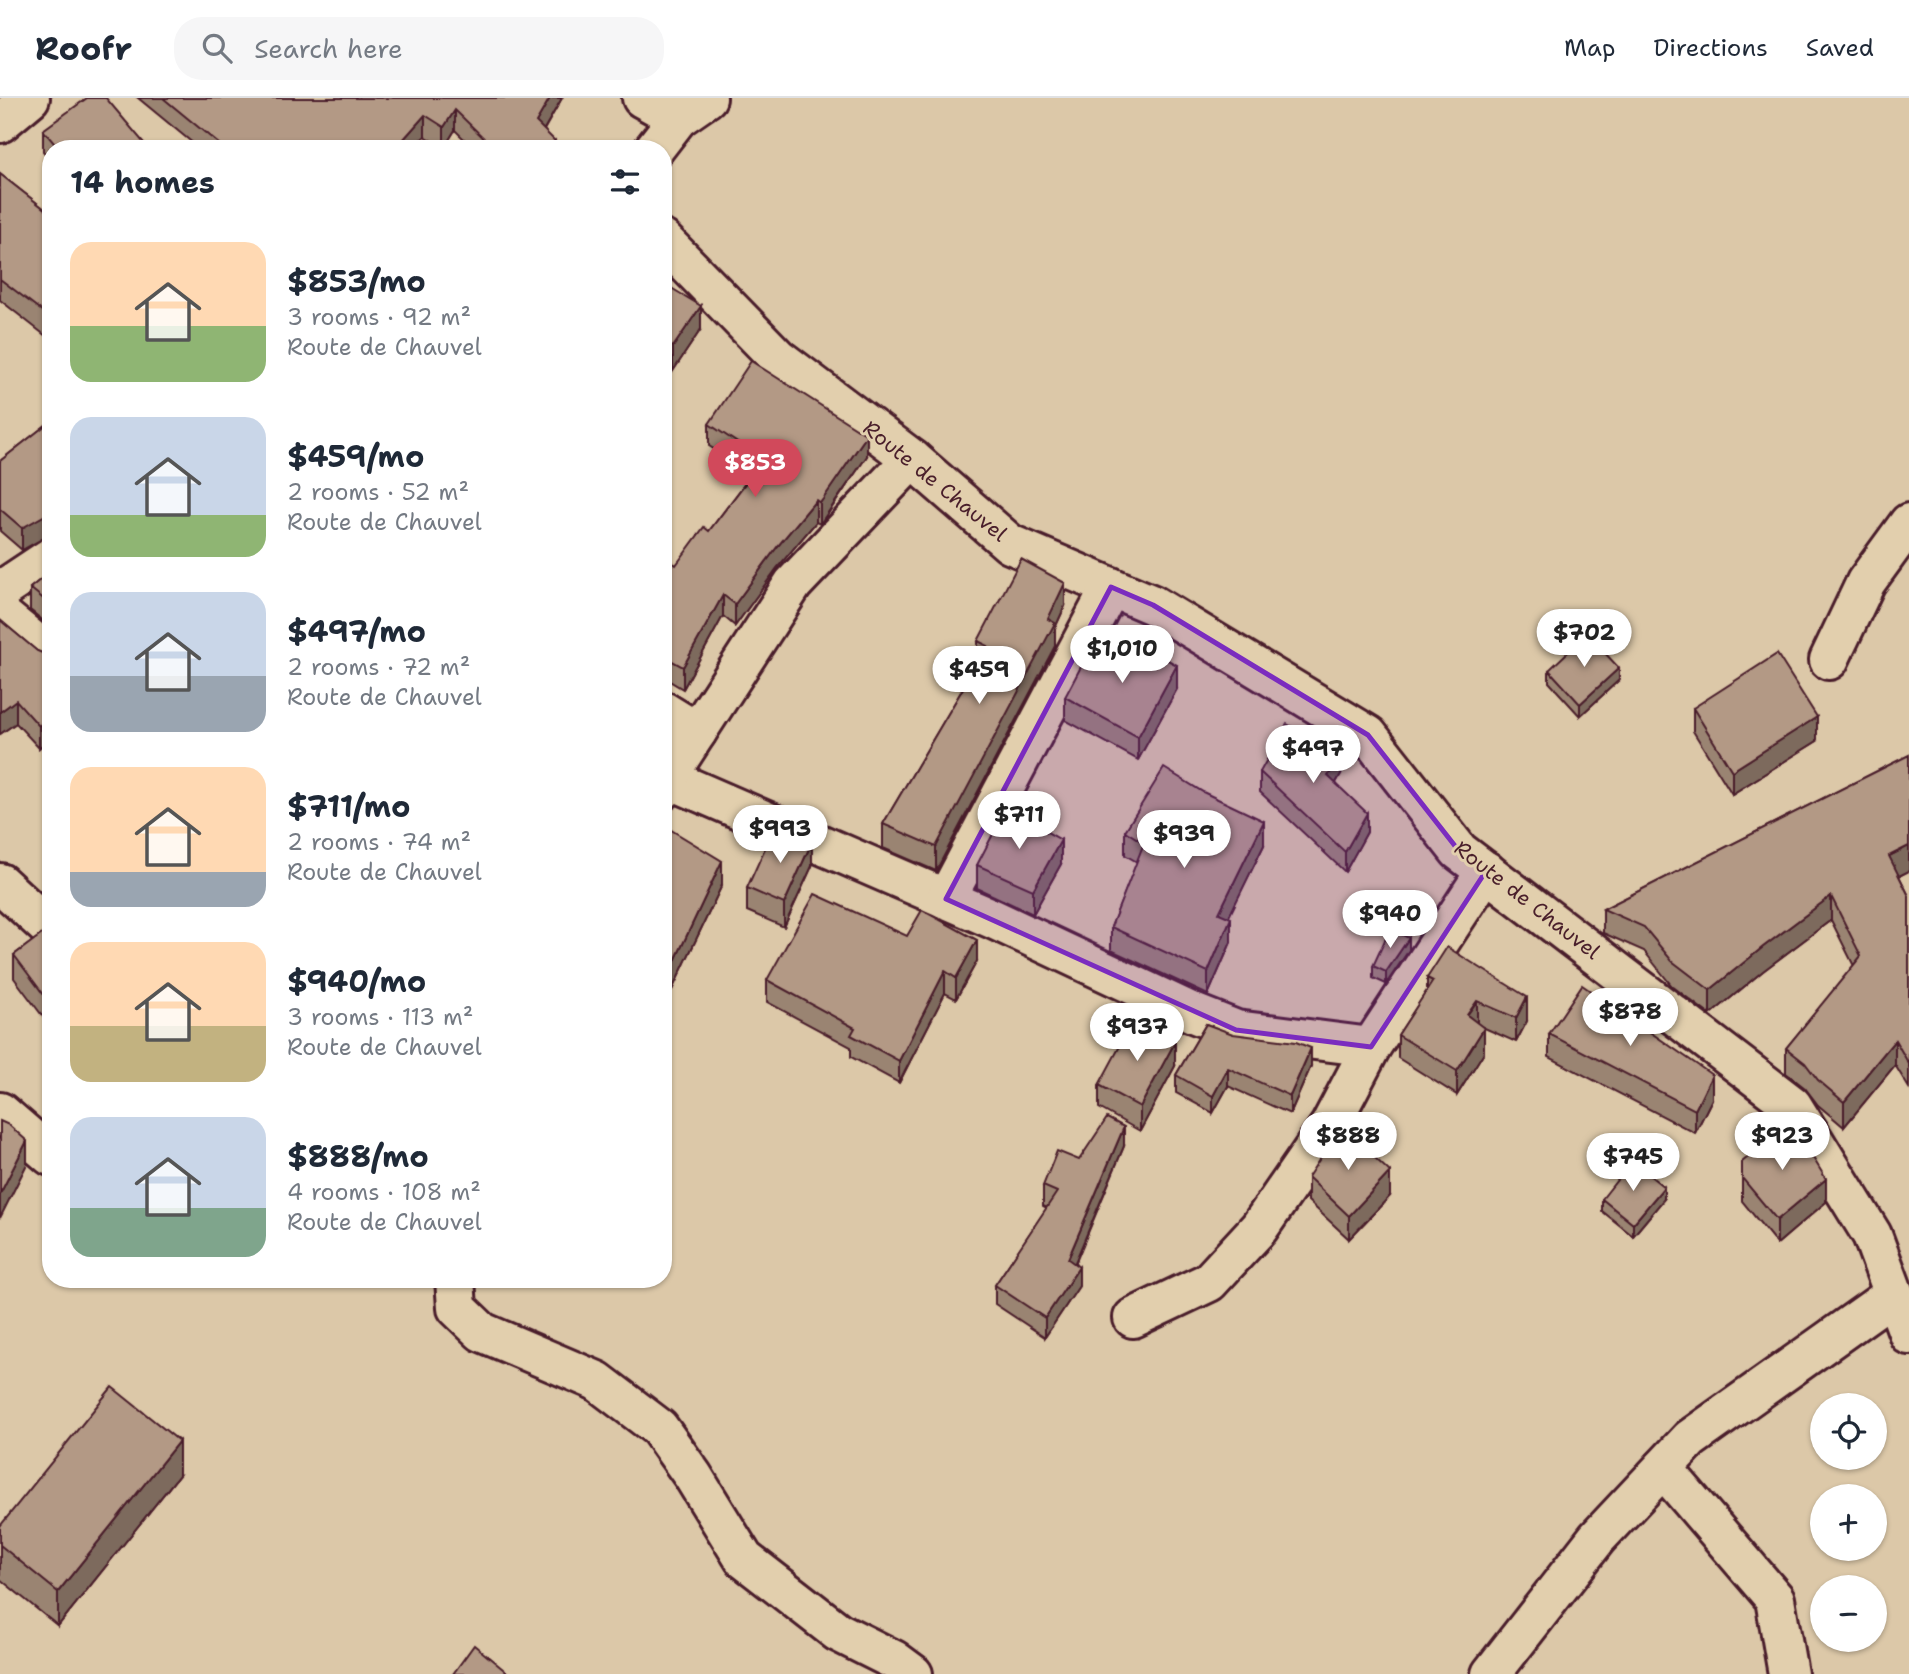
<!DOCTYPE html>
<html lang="en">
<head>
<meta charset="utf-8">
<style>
  :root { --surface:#fff; --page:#f6f6f7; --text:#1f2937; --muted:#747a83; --line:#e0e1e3; --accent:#d1495b }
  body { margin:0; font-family:"Shantell Sans",sans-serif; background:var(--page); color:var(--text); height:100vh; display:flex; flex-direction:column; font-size:26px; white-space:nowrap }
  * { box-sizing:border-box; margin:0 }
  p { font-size:23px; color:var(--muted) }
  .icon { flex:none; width:38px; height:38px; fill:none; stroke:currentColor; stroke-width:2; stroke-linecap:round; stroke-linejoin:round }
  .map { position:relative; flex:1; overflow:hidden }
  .sheet { position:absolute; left:42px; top:42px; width:630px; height:1148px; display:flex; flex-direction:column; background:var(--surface); border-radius:28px; box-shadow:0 2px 5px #0004 }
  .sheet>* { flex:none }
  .tools { position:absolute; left:1810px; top:1295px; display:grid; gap:14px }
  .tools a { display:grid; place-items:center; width:77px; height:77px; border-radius:50%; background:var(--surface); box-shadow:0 2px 5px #0004; font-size:35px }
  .price { position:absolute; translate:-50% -60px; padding:0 16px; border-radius:24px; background:#fff; color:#222; font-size:23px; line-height:46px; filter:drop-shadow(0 2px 4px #0008) }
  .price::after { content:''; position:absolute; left:50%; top:42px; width:21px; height:16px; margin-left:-10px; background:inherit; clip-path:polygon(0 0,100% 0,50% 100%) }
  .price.selected { background:var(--accent); color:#fff }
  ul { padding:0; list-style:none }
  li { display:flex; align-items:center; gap:21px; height:175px; padding:0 28px }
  li span { display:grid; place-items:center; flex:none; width:196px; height:140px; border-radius:21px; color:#555 }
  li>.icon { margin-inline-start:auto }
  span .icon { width:84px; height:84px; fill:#fffc; stroke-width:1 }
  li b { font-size:30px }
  h2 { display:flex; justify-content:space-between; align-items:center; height:84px; padding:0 28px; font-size:30px }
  header { display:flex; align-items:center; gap:42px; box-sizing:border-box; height:98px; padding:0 35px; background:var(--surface); border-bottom:2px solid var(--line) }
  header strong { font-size:33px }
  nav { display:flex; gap:38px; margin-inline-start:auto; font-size:24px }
  .search { width:490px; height:63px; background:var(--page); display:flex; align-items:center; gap:18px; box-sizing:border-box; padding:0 24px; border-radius:28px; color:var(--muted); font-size:26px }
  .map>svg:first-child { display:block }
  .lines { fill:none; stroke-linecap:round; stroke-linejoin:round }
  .minor-casing { stroke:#4a1f2b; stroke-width:44 }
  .tertiary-casing { stroke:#4a1f2b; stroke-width:44 }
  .minor { stroke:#e2cfad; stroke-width:38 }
  .tertiary { stroke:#e2cfad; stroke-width:38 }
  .wall { fill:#9a8472; stroke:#4a1f2b; stroke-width:2 }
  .shaded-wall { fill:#7d6b5d; stroke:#4a1f2b; stroke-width:2 }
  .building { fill:#b39985; stroke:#4a1f2b; stroke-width:2 }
  .marked { fill:#7b2cbf; fill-opacity:0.2; stroke:#7b2cbf; stroke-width:5; stroke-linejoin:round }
  .labels { text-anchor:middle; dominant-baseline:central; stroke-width:6; stroke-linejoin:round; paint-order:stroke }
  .street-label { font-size:21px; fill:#4a1f2b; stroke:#e2cfad }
</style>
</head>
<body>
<header>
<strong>Roofr</strong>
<div class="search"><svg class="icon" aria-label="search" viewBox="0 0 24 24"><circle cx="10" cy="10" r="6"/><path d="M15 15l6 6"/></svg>Search here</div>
<nav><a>Map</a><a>Directions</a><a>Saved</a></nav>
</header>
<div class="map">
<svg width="1909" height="1576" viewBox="0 0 1909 1576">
  <rect width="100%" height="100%" fill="#dcc8a8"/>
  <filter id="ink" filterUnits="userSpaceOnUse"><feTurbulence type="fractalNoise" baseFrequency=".0143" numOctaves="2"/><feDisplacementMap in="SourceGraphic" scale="14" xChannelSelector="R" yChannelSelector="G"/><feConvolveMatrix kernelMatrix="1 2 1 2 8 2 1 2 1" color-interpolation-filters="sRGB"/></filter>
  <g filter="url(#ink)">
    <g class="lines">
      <defs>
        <g id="minor">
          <polyline points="642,0 678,20"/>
          <polyline points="0,25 30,0"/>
          <polyline points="663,142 778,260 912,361 1010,446 1153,507 1368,637 1459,753 1792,1007 1872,1137 1909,1237"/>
          <polyline points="0,516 51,558"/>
          <polyline points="1829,562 1866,484 1909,425"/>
          <polyline points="663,613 697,634"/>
          <polyline points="667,680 993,821 1193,915 1236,932 1371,949"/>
          <polyline points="663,692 667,680 793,486 912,361"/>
          <polyline points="0,785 51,832"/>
          <polyline points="946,801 1111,489"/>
          <polyline points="0,1014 51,1058"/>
          <polyline points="455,1181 457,1210 482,1234 597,1283 659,1330 693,1378 744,1461 838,1534 894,1562 913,1576"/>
          <polyline points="1133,1220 1209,1184 1259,1130 1330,1027 1371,949 1486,773"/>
          <polyline points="1663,1370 1775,1501 1788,1576"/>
          <polyline points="1491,1576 1597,1440 1690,1341 1894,1196"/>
        </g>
        <g id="tertiary">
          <polyline points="654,51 678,20 707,0"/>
          <polyline points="0,493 51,459"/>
        </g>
      </defs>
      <use href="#minor" class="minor-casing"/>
      <use href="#tertiary" class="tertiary-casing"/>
      <use href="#minor" class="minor"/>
      <use href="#tertiary" class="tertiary"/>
    </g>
    <g class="wall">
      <polygon points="138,0 562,0 544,32 555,51 474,51 455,32 444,50 425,38 413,51 200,51"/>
      <polygon points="43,32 149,51 51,51 51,62 43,53"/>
      <polygon points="0,76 51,116 51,242 0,202"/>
      <polygon points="663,185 701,231 673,273 663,267"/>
      <polygon points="51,323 51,438 49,437 22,452 0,433 0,363"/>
      <polygon points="709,326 867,358 823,423 820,426 816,424 777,470 735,528 723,518 683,591 663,579 663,459 676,467 709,433 752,376 709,348"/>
      <polygon points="51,473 51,529 30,512 30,490"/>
      <polygon points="1065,508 1055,530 1055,548 936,773 883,750 883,726 978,565 978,543"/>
      <polygon points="0,522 37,553 47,557 51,557 51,639 39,650 16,625 0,636"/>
      <polygon points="1117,560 1177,591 1138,662 1065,622 1065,599"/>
      <polygon points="1549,572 1619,582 1580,618 1549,584"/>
      <polygon points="1693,610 1817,643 1732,696 1693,633"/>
      <polygon points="1909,657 1909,773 1899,778 1909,798 1909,990 1895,967 1844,1029 1818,1007 1805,990 1786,975 1786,950 1854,868 1831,822 1763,873 1710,917 1672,888 1644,853 1603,835 1603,811"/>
      <polygon points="1260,674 1341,676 1336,685 1367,734 1345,774 1260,694"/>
      <polygon points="663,727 722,787 672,892 663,888"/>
      <polygon points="1125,733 1264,747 1228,819 1231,844 1208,897 1111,852 1111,829 1137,764 1125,757"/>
      <polygon points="1061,766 1033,816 977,790 977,767"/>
      <polygon points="812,768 784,829 747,813 747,790"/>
      <polygon points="51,830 50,928 14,880 14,857"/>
      <polygon points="907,838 977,863 956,901 945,895 899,985 851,959 851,949 767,904 767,882"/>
      <polygon points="1409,852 1386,886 1373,880 1373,868"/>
      <polygon points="1427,880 1527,923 1516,944 1480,928 1484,954 1457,997 1398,960 1398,937 1427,893"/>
      <polygon points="1206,926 1311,968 1290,1016 1228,988 1213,1015 1176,995 1176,977"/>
      <polygon points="1549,936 1712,1001 1695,1035 1549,959"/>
      <polygon points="1175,968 1140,1033 1099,1010 1099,987"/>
      <polygon points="1124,1048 1075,1166 1079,1188 1045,1239 995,1206 995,1187 1047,1110 1043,1108 1043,1088 1079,1062"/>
      <polygon points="1742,1064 1826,1104 1777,1146 1742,1103"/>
      <polygon points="1308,1079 1390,1098 1349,1141 1308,1103"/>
      <polygon points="1602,1101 1664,1101 1633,1138 1602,1113"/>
      <polygon points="113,1181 123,1181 122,1185"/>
      <polygon points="179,1377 58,1528 0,1481 0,1428"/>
    </g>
    <g class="shaded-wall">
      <polygon points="550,0 562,0 536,45 536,24"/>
      <polygon points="455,12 455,32 444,50 444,29"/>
      <polygon points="425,17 425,38 413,51 395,51"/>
      <polygon points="555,43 555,51 548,51"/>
      <polygon points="701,208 701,231 673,273 673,249"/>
      <polygon points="867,337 867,358 820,426 820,405"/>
      <polygon points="51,396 51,415 49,415 49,437 22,452 22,430"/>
      <polygon points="816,402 816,424 777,470 735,528 735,506 777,449"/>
      <polygon points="1065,485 1065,508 1055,530 1055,548 936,773 936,749"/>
      <polygon points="723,497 723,518 683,591 683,569"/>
      <polygon points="1177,567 1177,591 1138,662 1138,639"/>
      <polygon points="1619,570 1619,582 1580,618 1580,606"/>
      <polygon points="16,602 16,625 0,636 0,614"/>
      <polygon points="51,617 51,639 39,650 39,628"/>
      <polygon points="1817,619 1817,643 1732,696 1732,673"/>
      <polygon points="1341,657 1341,676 1328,698 1328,678"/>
      <polygon points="1367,715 1367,734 1345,774 1345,754"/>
      <polygon points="1264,723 1264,747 1219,839 1219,815"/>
      <polygon points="1061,742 1061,766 1033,816 1033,792"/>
      <polygon points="812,744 812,768 784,829 784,806"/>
      <polygon points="1909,748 1909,773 1889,783 1889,758"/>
      <polygon points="722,763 722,787 672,892 672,869"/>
      <polygon points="1831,798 1831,822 1763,873 1710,917 1710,892 1763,849"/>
      <polygon points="1231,820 1231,844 1208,897 1208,874"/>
      <polygon points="1409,840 1409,852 1386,886 1386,874"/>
      <polygon points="977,842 977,863 956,901 956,880"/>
      <polygon points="945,873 945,895 899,985 899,963"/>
      <polygon points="1527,899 1527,923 1516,944 1516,920"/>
      <polygon points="1477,903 1477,926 1467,917"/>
      <polygon points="51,904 51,928 50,928 50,905"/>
      <polygon points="1484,930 1484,954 1457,997 1457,973"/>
      <polygon points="1895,942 1895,967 1844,1029 1844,1004"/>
      <polygon points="1175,944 1175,968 1140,1033 1140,1009"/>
      <polygon points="1311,950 1311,968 1290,1016 1290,998"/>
      <polygon points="1228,970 1228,988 1213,1015 1213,998"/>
      <polygon points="1712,977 1712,1001 1695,1035 1695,1012"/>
      <polygon points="1124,1029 1124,1048 1068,1181 1068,1161"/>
      <polygon points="27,1043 27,1066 0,1120 0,1096"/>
      <polygon points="1390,1074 1390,1098 1349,1141 1349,1118"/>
      <polygon points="1826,1081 1826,1104 1777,1146 1777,1122"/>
      <polygon points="1664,1089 1664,1101 1633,1138 1633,1126"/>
      <polygon points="1079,1169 1079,1188 1045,1239 1045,1220"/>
      <polygon points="179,1343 179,1377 58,1528 58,1494"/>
    </g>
    <g class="building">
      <polygon points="87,0 106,0 149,51 59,51 43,32"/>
      <polygon points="163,0 550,0 536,24 555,43 548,51 495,51 455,12 444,29 425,17 395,51 225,51"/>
      <polygon points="0,76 51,116 51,220 0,181"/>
      <polygon points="663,185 701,208 673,249 663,243"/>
      <polygon points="751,263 867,337 823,401 820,405 816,402 777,449 735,506 723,497 683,569 663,558 663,459 676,467 704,429 709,433 763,362 709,326"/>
      <polygon points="51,323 51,396 46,402 51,406 51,415 49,415 22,430 0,411 0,363"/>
      <polygon points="1021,461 1065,485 1048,521 1055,525 936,749 883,726 988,548 978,543"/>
      <polygon points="51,473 51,507 30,490"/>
      <polygon points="0,522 37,553 47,557 51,557 51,617 39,628 16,602 0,614"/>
      <polygon points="1587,536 1619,570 1580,606 1549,572"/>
      <polygon points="1127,540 1177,567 1138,639 1065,599 1093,546 1117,560"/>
      <polygon points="1777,556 1817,619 1732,673 1693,610"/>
      <polygon points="1287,626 1341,657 1328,678 1367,715 1345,754 1260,674"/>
      <polygon points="1909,657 1909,748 1889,758 1909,798 1909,966 1895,942 1844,1004 1818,982 1805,965 1786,950 1861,858 1831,798 1763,849 1710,892 1672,863 1644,829 1603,811"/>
      <polygon points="1164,670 1203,694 1264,723 1219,815 1231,820 1208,874 1111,829 1144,745 1125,733"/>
      <polygon points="1006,711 1061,742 1033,792 977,767"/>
      <polygon points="663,727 722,763 672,869 663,864"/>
      <polygon points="775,728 812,744 784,806 747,790"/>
      <polygon points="815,796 907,838 922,812 977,842 956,880 945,873 899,963 851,937 855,930 767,882"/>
      <polygon points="50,830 51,830 50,905 14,857"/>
      <polygon points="1390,831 1409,840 1386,874 1373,868"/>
      <polygon points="1447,849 1527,899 1516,920 1477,903 1467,917 1484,930 1457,973 1398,937 1433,883 1427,880"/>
      <polygon points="1582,887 1712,977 1695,1012 1549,936"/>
      <polygon points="1134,922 1175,944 1140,1009 1099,987"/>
      <polygon points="1206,926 1233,936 1296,944 1311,950 1290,998 1228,970 1213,998 1176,977"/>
      <polygon points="1107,1020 1124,1029 1068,1161 1079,1169 1045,1220 995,1187 1057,1094 1043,1088 1057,1053 1079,1062"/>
      <polygon points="0,1023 9,1027 27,1043 0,1096"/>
      <polygon points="1789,1026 1801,1040 1826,1081 1777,1122 1742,1080 1742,1064"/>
      <polygon points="1341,1028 1390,1074 1349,1118 1308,1079"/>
      <polygon points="1632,1063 1664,1089 1633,1126 1602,1101"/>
      <polygon points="112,1289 179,1343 58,1494 0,1447 0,1428"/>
      <polygon points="474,1547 509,1576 453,1576"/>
    </g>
  </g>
  <path class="marked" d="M1111,489L1153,507L1368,637L1459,753L1486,773L1371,949L1236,932L946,801Z"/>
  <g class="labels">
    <g class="street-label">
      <text transform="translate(935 383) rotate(39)">Route de Chauvel</text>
      <text transform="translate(1527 802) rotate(38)">Route de Chauvel</text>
    </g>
  </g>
</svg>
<div class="tools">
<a><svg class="icon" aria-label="locate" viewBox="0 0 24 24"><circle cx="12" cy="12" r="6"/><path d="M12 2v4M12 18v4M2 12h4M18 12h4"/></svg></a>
<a>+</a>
<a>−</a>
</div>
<b class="price selected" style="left:755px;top:401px">$853</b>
<b class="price" style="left:1584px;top:571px">$702</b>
<b class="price" style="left:1122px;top:587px">$1,010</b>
<b class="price" style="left:979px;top:608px">$459</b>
<b class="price" style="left:1313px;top:687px">$497</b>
<b class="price" style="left:1019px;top:753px">$711</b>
<b class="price" style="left:780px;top:767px">$993</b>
<b class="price" style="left:1184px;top:772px">$939</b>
<b class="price" style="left:1390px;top:852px">$940</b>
<b class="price" style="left:1630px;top:950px">$878</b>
<b class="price" style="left:1137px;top:965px">$937</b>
<b class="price" style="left:1348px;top:1074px">$888</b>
<b class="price" style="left:1782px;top:1074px">$923</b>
<b class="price" style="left:1633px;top:1095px">$745</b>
<section class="sheet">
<h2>14 homes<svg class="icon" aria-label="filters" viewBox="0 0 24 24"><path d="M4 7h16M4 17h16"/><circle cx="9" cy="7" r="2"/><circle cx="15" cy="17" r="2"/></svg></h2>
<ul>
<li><span style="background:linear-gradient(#ffd9b3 60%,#8fb573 0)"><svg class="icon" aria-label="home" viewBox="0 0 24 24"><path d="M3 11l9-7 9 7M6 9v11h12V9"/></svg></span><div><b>$853/mo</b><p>3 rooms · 92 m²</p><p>Route de Chauvel</p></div></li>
<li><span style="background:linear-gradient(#c9d6e8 70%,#8fb573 0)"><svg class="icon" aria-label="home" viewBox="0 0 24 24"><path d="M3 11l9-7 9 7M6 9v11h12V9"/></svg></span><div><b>$459/mo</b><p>2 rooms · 52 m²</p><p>Route de Chauvel</p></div></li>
<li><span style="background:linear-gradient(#c9d6e8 60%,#9aa5b1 0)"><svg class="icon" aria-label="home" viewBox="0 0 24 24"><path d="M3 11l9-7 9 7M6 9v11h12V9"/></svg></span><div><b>$497/mo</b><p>2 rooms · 72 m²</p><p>Route de Chauvel</p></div></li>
<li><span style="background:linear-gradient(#ffd9b3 75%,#9aa5b1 0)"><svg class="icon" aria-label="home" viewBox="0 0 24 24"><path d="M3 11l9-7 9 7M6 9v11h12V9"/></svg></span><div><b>$711/mo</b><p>2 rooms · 74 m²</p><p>Route de Chauvel</p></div></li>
<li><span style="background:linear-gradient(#ffd9b3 60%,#c2b280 0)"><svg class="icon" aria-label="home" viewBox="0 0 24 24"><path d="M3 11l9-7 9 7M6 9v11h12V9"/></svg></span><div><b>$940/mo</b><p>3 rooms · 113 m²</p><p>Route de Chauvel</p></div></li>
<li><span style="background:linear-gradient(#c9d6e8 65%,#7fa58c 0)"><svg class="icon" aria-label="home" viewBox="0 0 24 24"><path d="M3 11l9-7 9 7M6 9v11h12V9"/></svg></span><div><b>$888/mo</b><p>4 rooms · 108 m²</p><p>Route de Chauvel</p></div></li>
</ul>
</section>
</div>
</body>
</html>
